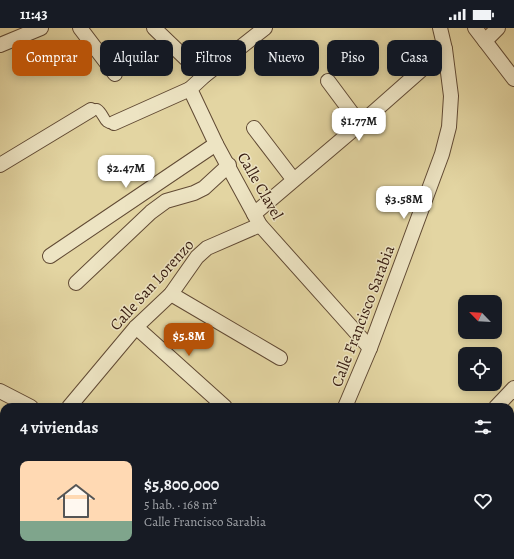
<!DOCTYPE html>
<html lang="es">
<head>
<meta charset="utf-8">
<style>
  :root { --surface:#171b24; --page:#242831; --text:#f1f3f6; --muted:#9ea1a6; --accent:#b45309 }
  body { margin:0; font-family:Alegreya,serif; background:var(--page); color:var(--text); height:100vh; display:flex; flex-direction:column; font-size:15px; white-space:nowrap }
  * { box-sizing:border-box; margin:0 }
  p { font-size:13px; color:var(--muted) }
  .icon { flex:none; width:22px; height:22px; fill:none; stroke:currentColor; stroke-width:2; stroke-linecap:round; stroke-linejoin:round }
  .map { position:relative; flex:1; overflow:hidden }
  .panel { position:absolute; left:0px; top:375px; width:514px; height:156px; display:flex; flex-direction:column; background:var(--surface); border-radius:12px 12px 0 0; box-shadow:0 2px 10px #0003 }
  .panel>* { flex:none }
  .banner { position:absolute; left:12px; top:12px; width:490px; height:36px; display:flex; gap:8px }
  .needle { width:26px; rotate:295deg }
  .buttons { position:absolute; left:458px; top:267px; display:grid; gap:8px }
  .buttons a { display:grid; place-items:center; width:44px; height:44px; border-radius:8px; background:var(--surface); box-shadow:0 2px 10px #0003; font-size:20px }
  .price { position:absolute; translate:-50% -34px; padding:0 9px; border-radius:8px; background:#fff; color:#222; font-size:13px; line-height:26px; filter:drop-shadow(0 1px 2px #0008) }
  .price::after { content:''; position:absolute; left:50%; top:24px; width:12px; height:9px; margin-left:-6px; background:inherit; clip-path:polygon(0 0,100% 0,50% 100%) }
  .price.selected { background:var(--accent); color:#fff }
  ul { padding:0; list-style:none }
  li { display:flex; align-items:center; gap:12px; height:100px; padding:0 20px }
  li span { display:grid; place-items:center; flex:none; width:112px; height:80px; border-radius:8px; color:#555 }
  li>.icon { margin-inline-start:auto }
  span .icon { width:48px; height:48px; fill:#fffc; stroke-width:1 }
  li b { font-size:17px }
  h2 { display:flex; justify-content:space-between; align-items:center; height:48px; padding:0 20px; font-size:17px }
  .tag { padding:0 14px; border-radius:8px; background:var(--surface); box-shadow:0 2px 10px #0003; font-size:14px; line-height:36px }
  .tag.selected { background:var(--accent); color:#fff }
  .status { display:flex; justify-content:space-between; align-items:center; height:28px; padding:0 20px; background:var(--surface); direction:ltr }
  .status svg { height:11px; fill:currentColor }
  .map>svg:first-child { display:block }
  .lines { fill:none; stroke-linecap:round; stroke-linejoin:round }
  .pedestrian-casing { stroke:#614a34; stroke-width:12 }
  .minor-casing { stroke:#614a34; stroke-width:16 }
  .pedestrian { stroke:#ede4c3; stroke-width:10 }
  .minor { stroke:#ede4c3; stroke-width:14 }
  .labels { text-anchor:middle; dominant-baseline:central; stroke-width:3; stroke-linejoin:round; paint-order:stroke }
  .street-label { font-size:16px; fill:#361b0f; stroke:#ede4c3 }
</style>
</head>
<body>
<div class="status"><b>11:43</b><svg viewBox="0 0 49 12"><path d="M0 12V9h3v3zM5 12V6h3v6zM10 12V3h3v9zM15 12V0h3v12zM26 1h20v11H26zM47 4h2v5h-2z"/></svg></div>
<div class="map">
<svg width="514" height="531" viewBox="0 0 514 531">
  <rect width="100%" height="100%" fill="#e3d5a2"/>
  <filter id="stains"><feTurbulence type="fractalNoise" baseFrequency=".005" numOctaves="4"/><feColorMatrix values="0 0 0 0 .2 0 0 0 0 .09 0 0 0 0 .02 0 0 0 .5 -.17"/></filter>
  <radialGradient id="worn" r=".72"><stop offset=".6" stop-color="#630" stop-opacity="0"/><stop offset="1" stop-color="#630" stop-opacity=".3"/></radialGradient>
  <g class="lines">
    <defs>
      <path id="pedestrian" d="M91,82L97,81C105,86 103,97 114,95"/>
      <g id="minor">
        <polyline points="80,0 115,46"/>
        <polyline points="154,0 204,48"/>
        <polyline points="265,0 204,48 190,61 216,116 260,197 370,320"/>
        <polyline points="475,0 514,51"/>
        <polyline points="485,13 498,0"/>
        <polyline points="0,17 41,0"/>
        <polyline points="328,53 360,96"/>
        <polyline points="114,95 190,61"/>
        <polyline points="254,100 293,151"/>
        <polyline points="0,137 91,82"/>
        <polyline points="254,186 360,96 445,21"/>
        <polyline points="50,228 216,116"/>
        <polyline points="76,255 151,184 166,173 194,165 204,160 229,137"/>
        <polyline points="171,266 280,330"/>
        <polyline points="136,299 225,379"/>
        <polyline points="0,363 31,379"/>
        <polyline points="69,379 136,299 171,266 197,229 207,220 260,197"/>
        <polyline points="345,379 370,320 405,226 442,126 449,99 451,68 445,21 440,0"/>
        <polyline points="496,379 514,360"/>
        <polyline points="510,427 514,430"/>
        <polyline points="0,510 4,506"/>
        <polyline points="278,527 284,531"/>
        <polyline points="481,527 486,531"/>
        <polyline points="126,531 130,527"/>
        <polyline points="361,531 364,527"/>
      </g>
    </defs>
    <use href="#pedestrian" class="pedestrian-casing"/>
    <use href="#minor" class="minor-casing"/>
    <use href="#pedestrian" class="pedestrian"/>
    <use href="#minor" class="minor"/>
  </g>
  <g class="labels">
    <g class="street-label">
      <text transform="translate(260 158) rotate(60)">Calle Clavel</text>
      <text transform="translate(152 257) rotate(-48)">Calle San Lorenzo</text>
      <text transform="translate(363 288) rotate(-69)">Calle Francisco Sarabia</text>
    </g>
  </g>
  <rect width="100%" height="100%" filter="url(#stains)"/>
  <rect width="100%" height="100%" fill="url(#worn)"/>
</svg>
<div class="buttons">
<a><svg class="needle" viewBox="-14 -14 28 28"><path d="M0-13l5 13h-10z" fill="#e53935"/><path d="M0 13l5-13h-10z" fill="#9ea1a6"/></svg></a>
<a><svg class="icon" aria-label="locate" viewBox="0 0 24 24"><circle cx="12" cy="12" r="6"/><path d="M12 2v4M12 18v4M2 12h4M18 12h4"/></svg></a>
</div>
<b class="price" style="left:359px;top:114px">$1.77M</b>
<b class="price" style="left:126px;top:161px">$2.47M</b>
<b class="price" style="left:404px;top:192px">$3.58M</b>
<b class="price selected" style="left:189px;top:329px">$5.8M</b>
<div class="banner">
<a class="tag selected">Comprar</a>
<a class="tag">Alquilar</a>
<a class="tag">Filtros</a>
<a class="tag">Nuevo</a>
<a class="tag">Piso</a>
<a class="tag">Casa</a>
</div>
<section class="panel">
<h2>4 viviendas<svg class="icon" aria-label="filters" viewBox="0 0 24 24"><path d="M4 7h16M4 17h16"/><circle cx="9" cy="7" r="2"/><circle cx="15" cy="17" r="2"/></svg></h2>
<ul>
<li><span style="background:linear-gradient(#ffd9b3 75%,#7fa58c 0)"><svg class="icon" aria-label="home" viewBox="0 0 24 24"><path d="M3 11l9-7 9 7M6 9v11h12V9"/></svg></span><div><b>$5,800,000</b><p>5 hab. · 168 m²</p><p>Calle Francisco Sarabia</p></div><svg class="icon" aria-label="heart" viewBox="0 0 24 24"><path d="M12 20l-8-8c-3-5 5-10 8-4 3-6 11-1 8 4z"/></svg></li>
</ul>
</section>
</div>
</body>
</html>
